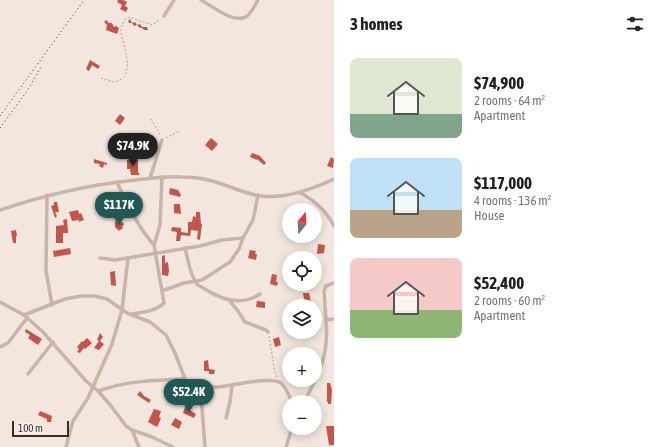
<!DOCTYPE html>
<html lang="en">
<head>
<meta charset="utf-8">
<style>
  :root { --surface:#fff; --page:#f6f6f6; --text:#202124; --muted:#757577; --accent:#1f5854 }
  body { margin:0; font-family:"Asap Condensed",sans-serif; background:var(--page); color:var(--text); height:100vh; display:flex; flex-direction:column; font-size:15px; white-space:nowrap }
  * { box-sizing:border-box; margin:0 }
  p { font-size:13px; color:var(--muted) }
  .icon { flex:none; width:22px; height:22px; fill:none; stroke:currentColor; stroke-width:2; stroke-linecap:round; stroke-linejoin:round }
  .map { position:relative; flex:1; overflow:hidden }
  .details { display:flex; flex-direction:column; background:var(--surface); width:328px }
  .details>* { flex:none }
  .needle { width:26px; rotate:18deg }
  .fabs { position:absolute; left:282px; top:203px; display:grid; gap:8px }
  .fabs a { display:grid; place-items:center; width:40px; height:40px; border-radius:50%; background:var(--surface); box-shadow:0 2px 10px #0003; font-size:20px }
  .scale { position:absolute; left:12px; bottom:10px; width:57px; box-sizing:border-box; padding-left:4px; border:2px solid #382c29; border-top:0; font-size:11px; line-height:14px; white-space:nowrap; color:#382c29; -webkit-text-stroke:3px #faf0ea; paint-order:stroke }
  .price { position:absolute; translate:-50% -34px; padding:0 9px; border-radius:14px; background:var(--accent); color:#fff; font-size:13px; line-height:26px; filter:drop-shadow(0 1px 2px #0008) }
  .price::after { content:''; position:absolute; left:50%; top:24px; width:12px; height:9px; margin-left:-6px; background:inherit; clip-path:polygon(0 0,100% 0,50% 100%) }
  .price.active { background:#222; color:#fff }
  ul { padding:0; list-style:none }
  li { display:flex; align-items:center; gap:12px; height:100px; padding:0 16px }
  li span { display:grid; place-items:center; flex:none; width:112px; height:80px; border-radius:8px; color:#555 }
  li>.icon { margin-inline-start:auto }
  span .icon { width:48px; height:48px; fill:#fffc; stroke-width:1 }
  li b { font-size:17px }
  h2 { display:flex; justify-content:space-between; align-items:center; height:48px; padding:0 16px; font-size:17px }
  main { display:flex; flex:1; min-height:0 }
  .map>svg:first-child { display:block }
  .building { fill:#c3564b }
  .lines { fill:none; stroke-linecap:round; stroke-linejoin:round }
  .path { stroke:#b69e94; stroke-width:1; stroke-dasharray:2 2; stroke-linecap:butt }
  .street { stroke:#cab4aa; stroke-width:3.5 }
  .rail { stroke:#382c29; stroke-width:1; stroke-dasharray:1 3; stroke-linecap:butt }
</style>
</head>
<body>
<main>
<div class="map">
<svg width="334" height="447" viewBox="0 0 334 447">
  <rect width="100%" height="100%" fill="#f2e6de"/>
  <g class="building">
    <polygon points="118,0 123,0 127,2 125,6 128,8 126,12 120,9 122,5 117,2"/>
    <polygon points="130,19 132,23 135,22 137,25 140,24 142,27 147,27 148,30 144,30 142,28 140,28 137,25 134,26 132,23 129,23 128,21"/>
    <polygon points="106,20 109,23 112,23 114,27 116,26 119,28 117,34 106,30 107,25 104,22"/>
    <polygon points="90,60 100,66 98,69 92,65 89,71 86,69"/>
    <polygon points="120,114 125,118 120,125 115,121"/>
    <polygon points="119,133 124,135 123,137 127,138 126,142 116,139"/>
    <polygon points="211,138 218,144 212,151 205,145"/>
    <polygon points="252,153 260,156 266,163 264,165 257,159 257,160 250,157"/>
    <polygon points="331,157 334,159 333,168 327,166"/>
    <polygon points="94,159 107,163 107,165 104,164 103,168 99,166 100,164 94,163"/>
    <polygon points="127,160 138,160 138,172 140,175 131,175 130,169 127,169"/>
    <polygon points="170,188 178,190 181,195 180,197 169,194"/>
    <polygon points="54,202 57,202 59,212 55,212 57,216 55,218 51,206 54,205"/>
    <polygon points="174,204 180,204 181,214 174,213"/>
    <polygon points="78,210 79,214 81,213 84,220 79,222 79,220 72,221 69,212"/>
    <polygon points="196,212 200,212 201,224 202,224 200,240 197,239 198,231 191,230 190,236 181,235 180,241 176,241 177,232 171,231 172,227 181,228 181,232 188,233 188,222 192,222 193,216 196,217"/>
    <polygon points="67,219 68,233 63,233 63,243 56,243 56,226 64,225 63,220"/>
    <polygon points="115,221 118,223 123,222 124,225 122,226 123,228 119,231 115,227"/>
    <polygon points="16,230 17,236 16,236 16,243 13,243 11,231"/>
    <polygon points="318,244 325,245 324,253 317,254"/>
    <polygon points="70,248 71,254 54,257 53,251"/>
    <polygon points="250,250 256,251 255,254 257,254 256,260 248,258"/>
    <polygon points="165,255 165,263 168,262 169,271 168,276 162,275 162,256"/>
    <polygon points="115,271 116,286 111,285 110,272"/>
    <polygon points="272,274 277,275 276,282 278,282 277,286 270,284"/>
    <polygon points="303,293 309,293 311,302 310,305 305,306"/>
    <polygon points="257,301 265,302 265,308 256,307"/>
    <polygon points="26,329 42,339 38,345 28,338 30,335 25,332"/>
    <polygon points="100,333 103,337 100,341 104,344 99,350 94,348 99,341 97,340"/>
    <polygon points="279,337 281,345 275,347 273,339"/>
    <polygon points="87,338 92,343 85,349 84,348 80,353 77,352 79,349 77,347 82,341 83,342"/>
    <polygon points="208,360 209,369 215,370 214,374 209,374 209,371 204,371 204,361"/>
    <polygon points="327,383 330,383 332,390 331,404 328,404 328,402 327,402"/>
    <polygon points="167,385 176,386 176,394 167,393"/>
    <polygon points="140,391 144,396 151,400 149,403 137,395"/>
    <polygon points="185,407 196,414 194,418 183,413"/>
    <polygon points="154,409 161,411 159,417 161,418 157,427 148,422"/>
    <polygon points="40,411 52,416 51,422 47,422 47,419 38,415"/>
    <polygon points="175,418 182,422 179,429 171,425"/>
    <polygon points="326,426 334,426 334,445 329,445"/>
  </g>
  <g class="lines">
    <g class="path">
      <path d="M101,78L114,82C140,77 120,43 121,28C122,25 124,22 125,19L129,17L152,25L161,19"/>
      <polyline points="151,119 161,136"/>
      <polyline points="166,138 180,131"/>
      <polyline points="269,336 275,373 277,378"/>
    </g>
    <g class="street">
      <path d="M201,0C212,6 235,25 247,16C252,12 255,5 258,0"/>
      <polyline points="164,16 174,0"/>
      <polyline points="150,178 162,140"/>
      <path d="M117,182C126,202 140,230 154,245"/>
      <path d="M299,192C314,200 326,210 334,226"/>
      <polyline points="47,195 46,271 52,305"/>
      <path d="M0,210C42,196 83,186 127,181C145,179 163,176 182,177C192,177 202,178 212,181C228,185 244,194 261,196C286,199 312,189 334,179"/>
      <path d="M185,248C188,259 190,276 197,284C199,286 202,287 205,289C222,300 242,306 260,294"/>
      <polyline points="100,258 115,260 200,246 222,240 243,238"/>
      <polyline points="162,291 184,283 202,280 230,262 239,249 243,238 253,220 258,195"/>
      <polyline points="229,300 238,311 245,322 266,330 268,332"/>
      <polyline points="0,302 24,315 43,332 86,381 98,391 111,406 126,426 132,430 152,437 173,447"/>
      <path d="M132,314C143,312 156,311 164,303L154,245L160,225L162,177"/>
      <polyline points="24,315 65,299 81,296 94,296 107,299 127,313 150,322 166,335 175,353 185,379 200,399 202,408 205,447"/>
      <polyline points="326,320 324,291 326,286 334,283"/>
      <polyline points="0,347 8,343 27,318"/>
      <polyline points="28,374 53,342"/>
      <path d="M187,382C197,383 208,388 218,387C232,386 269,376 281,383C286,387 289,396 292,402"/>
      <path d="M98,391C126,381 155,380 185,379"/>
      <path d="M304,402C320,373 329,354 326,320L334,319"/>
      <polyline points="226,418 230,402 232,385"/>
      <polyline points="132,430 139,447"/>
      <polyline points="66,447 73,421 88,398 112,344 122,310 128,258"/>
      <polyline points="286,447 292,428"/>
    </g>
    <g class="rail">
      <polyline points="0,116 84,0"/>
      <polyline points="0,128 27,91 41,67"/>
    </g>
  </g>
</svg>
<div class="fabs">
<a><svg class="needle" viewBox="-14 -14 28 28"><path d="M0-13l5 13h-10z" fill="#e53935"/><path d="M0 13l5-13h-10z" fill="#757577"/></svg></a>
<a><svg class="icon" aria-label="locate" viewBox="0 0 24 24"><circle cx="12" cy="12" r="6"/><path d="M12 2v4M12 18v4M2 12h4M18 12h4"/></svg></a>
<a><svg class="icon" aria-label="layers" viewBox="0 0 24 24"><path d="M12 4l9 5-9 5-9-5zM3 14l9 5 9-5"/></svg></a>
<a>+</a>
<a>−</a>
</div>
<div class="scale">100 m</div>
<b class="price active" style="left:133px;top:167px">$74.9K</b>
<b class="price" style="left:119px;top:226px">$117K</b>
<b class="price" style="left:189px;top:413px">$52.4K</b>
</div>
<section class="details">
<h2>3 homes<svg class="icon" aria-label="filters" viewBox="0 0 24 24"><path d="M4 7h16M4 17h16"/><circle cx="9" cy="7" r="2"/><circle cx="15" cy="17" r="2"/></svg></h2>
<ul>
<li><span style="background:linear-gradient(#dfe7d0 70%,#7fa58c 0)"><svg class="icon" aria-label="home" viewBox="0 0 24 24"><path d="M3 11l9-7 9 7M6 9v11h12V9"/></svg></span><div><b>$74,900</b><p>2 rooms · 64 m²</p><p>Apartment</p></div></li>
<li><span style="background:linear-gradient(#bfe0f5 65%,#b9a48a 0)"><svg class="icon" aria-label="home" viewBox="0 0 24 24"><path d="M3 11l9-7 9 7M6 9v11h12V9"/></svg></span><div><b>$117,000</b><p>4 rooms · 136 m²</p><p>House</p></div></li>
<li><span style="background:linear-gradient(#f6c9c9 65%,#8fb573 0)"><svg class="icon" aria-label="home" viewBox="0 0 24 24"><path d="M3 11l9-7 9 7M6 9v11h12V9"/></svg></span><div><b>$52,400</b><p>2 rooms · 60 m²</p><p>Apartment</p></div></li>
</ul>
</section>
</main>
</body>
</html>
